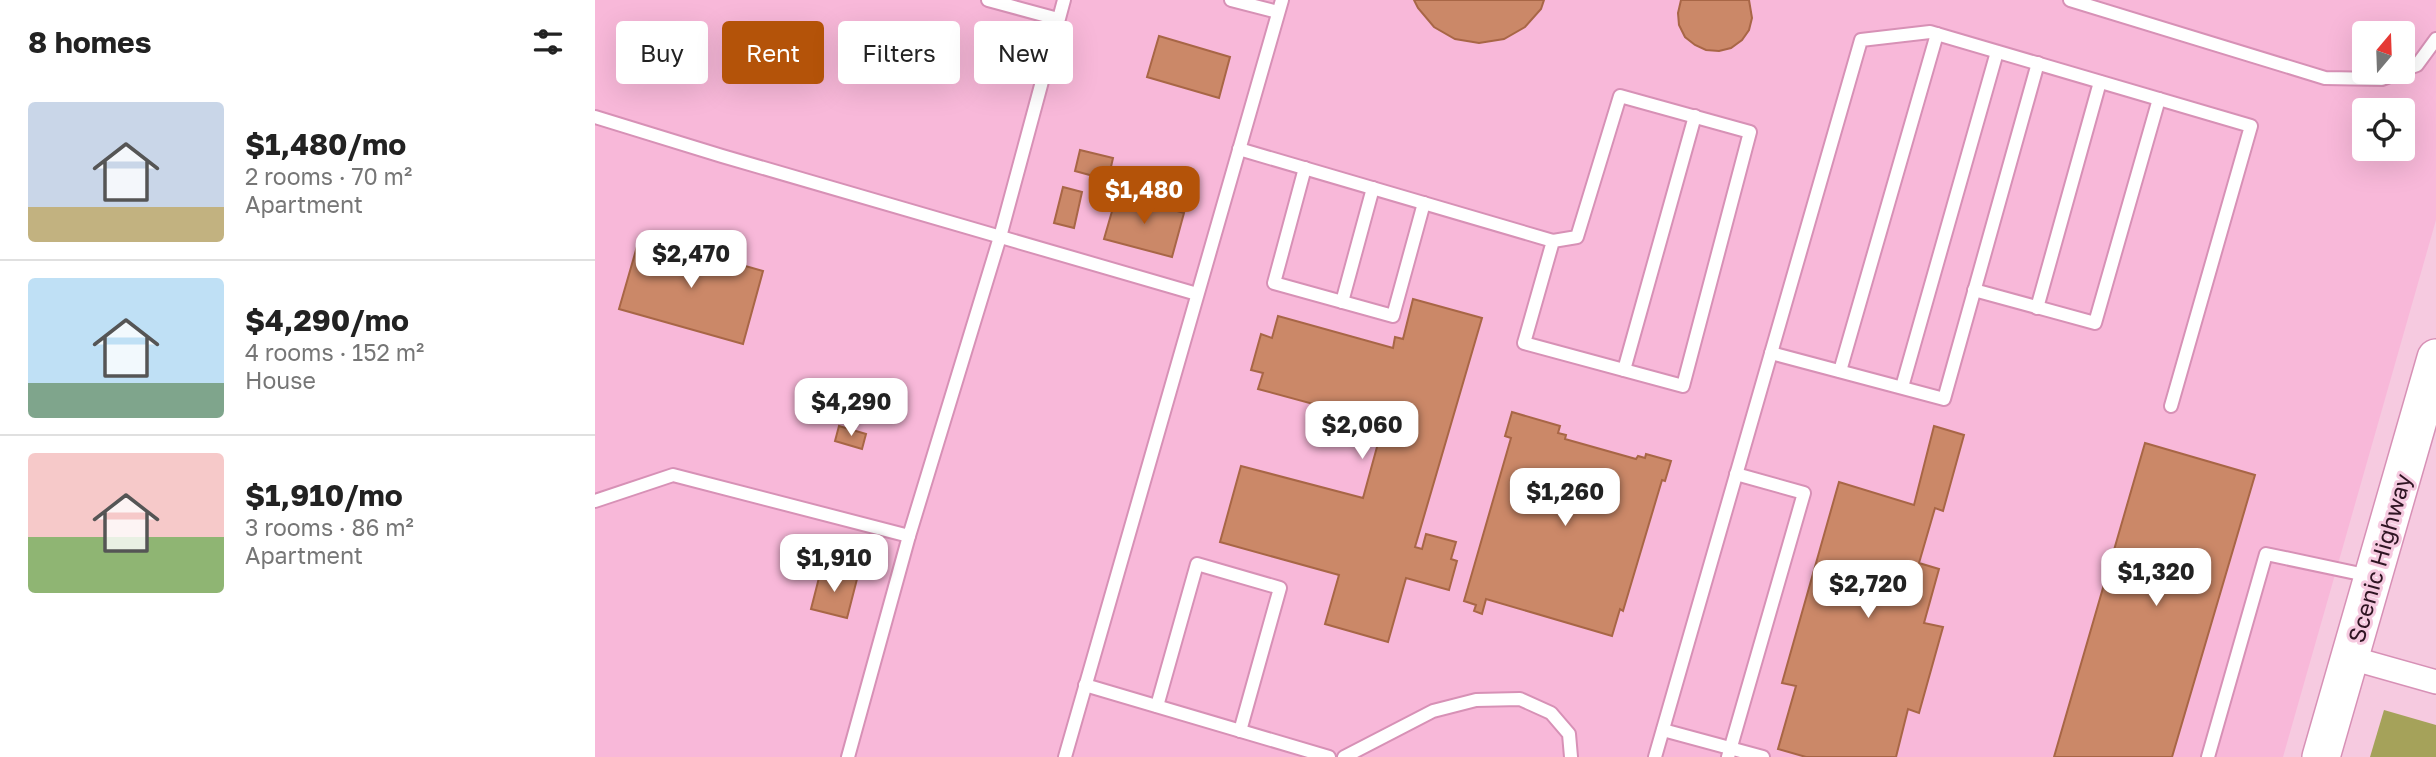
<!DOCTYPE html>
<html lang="en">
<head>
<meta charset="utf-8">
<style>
  :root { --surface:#fff; --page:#f2f2f2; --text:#222; --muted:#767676; --line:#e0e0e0; --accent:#b45309 }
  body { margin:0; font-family:"Golos Text",sans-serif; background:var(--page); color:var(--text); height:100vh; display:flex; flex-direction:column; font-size:26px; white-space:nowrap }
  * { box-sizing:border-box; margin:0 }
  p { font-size:23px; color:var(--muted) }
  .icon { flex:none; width:38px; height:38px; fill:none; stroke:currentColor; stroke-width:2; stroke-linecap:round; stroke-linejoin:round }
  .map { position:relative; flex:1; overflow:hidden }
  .details { display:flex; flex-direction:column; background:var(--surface); width:595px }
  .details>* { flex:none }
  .banner { position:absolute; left:21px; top:21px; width:665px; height:63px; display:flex; gap:14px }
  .needle { width:46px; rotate:19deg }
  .tools { position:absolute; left:1757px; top:21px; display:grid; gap:14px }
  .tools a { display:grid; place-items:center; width:63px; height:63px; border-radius:7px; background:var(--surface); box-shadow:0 7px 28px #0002; font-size:35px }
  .price { position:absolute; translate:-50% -60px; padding:0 16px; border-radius:14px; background:#fff; color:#222; font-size:23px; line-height:46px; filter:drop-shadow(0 2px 4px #0008) }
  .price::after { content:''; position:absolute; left:50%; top:42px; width:21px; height:16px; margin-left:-10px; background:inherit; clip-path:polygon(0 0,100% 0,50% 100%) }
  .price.selected { background:var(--accent); color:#fff }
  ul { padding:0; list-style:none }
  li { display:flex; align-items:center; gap:21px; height:175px; padding:0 28px }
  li+li { border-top:2px solid var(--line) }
  li span { display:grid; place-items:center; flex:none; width:196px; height:140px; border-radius:7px; color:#555 }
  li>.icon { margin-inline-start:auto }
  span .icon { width:84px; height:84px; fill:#fffc; stroke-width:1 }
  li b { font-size:30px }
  h2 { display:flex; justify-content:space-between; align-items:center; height:84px; padding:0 28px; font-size:30px }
  .tag { padding:0 24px; border-radius:7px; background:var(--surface); box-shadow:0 7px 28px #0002; font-size:24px; line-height:63px }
  .tag.selected { background:var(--accent); color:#fff }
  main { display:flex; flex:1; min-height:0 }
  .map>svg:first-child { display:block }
  .built { fill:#f8b8d9; fill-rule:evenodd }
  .forest { fill:#a5a25a }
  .building { fill:#cb8868; stroke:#a86646; stroke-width:2 }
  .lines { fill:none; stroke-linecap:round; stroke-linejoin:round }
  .service-casing { stroke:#d791b6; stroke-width:16 }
  .minor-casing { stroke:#d791b6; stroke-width:26 }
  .primary-casing { stroke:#d791b6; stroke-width:40 }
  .service { stroke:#fff; stroke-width:12 }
  .minor { stroke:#fff; stroke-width:23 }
  .primary { stroke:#fff; stroke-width:37 }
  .labels { text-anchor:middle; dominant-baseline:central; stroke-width:6; stroke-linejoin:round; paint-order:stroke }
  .street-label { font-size:23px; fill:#2f1523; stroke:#f6cae0 }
</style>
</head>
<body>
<main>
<section class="details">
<h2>8 homes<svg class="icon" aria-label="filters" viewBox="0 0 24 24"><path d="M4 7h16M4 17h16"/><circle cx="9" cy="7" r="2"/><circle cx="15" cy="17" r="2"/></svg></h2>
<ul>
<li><span style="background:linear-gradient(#c9d6e8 75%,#c2b280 0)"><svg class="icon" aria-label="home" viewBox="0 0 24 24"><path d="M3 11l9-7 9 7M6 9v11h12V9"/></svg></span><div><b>$1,480/mo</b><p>2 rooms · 70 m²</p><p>Apartment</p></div></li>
<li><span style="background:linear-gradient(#bfe0f5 75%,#7fa58c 0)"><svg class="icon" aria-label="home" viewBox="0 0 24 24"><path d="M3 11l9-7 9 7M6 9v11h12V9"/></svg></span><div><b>$4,290/mo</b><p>4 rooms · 152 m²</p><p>House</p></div></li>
<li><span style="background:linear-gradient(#f6c9c9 60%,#8fb573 0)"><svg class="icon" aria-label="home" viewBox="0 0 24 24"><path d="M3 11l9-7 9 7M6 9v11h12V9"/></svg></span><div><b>$1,910/mo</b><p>3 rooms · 86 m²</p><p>Apartment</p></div></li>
</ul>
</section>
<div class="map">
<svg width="1841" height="757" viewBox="0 0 1841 757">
  <rect width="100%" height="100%" fill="#f6cae0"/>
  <path class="built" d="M0,0H1841V220L1688,757H0ZM1769,33H1808V72H1769ZM1769,110H1808V149H1769Z"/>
  <polygon class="forest" points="1789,710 1841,725 1841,757 1775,757"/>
  <g class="building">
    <polygon points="819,0 949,0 946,9 930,27 909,39 884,43 860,39 839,27 823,8"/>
    <polygon points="1086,0 1154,0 1157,18 1154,30 1147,40 1136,48 1124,51 1111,50 1100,45 1090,37 1084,25 1083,13"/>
    <polygon points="564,36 635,57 624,98 552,77"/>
    <polygon points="485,150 518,158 513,180 480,171"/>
    <polygon points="468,187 487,192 479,228 459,223"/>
    <polygon points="522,194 589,213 577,257 509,239"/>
    <polygon points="45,236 168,271 148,344 24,309"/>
    <polygon points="818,299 887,318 820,547 827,549 831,534 861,542 856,559 862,561 854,590 811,578 793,642 730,624 744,575 625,542 646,466 768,498 788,425 781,421 663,389 668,373 656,370 666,334 677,338 683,316 798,348 800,337 808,339"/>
    <polygon points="917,412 965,426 963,433 971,435 970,439 1041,459 1043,456 1050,458 1051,454 1076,461 1070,481 1067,480 1028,611 1025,609 1017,636 891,599 887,614 879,611 881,605 869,601 916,438 910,436"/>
    <polygon points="244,426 271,434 267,449 240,441"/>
    <polygon points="1339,426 1369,435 1348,511 1340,508 1324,563 1344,569 1329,623 1348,627 1324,713 1313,709 1301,757 1211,757 1183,749 1201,686 1187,683 1244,482 1319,505"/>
    <polygon points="1550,443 1660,475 1577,757 1459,757"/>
    <polygon points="226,570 262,579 252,618 216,609"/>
  </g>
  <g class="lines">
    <defs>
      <g id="service">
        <polyline points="393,0 463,19"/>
        <polyline points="636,0 683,12"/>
        <polyline points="1475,0 1730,78 1787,79 1805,72"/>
        <polyline points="1808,70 1822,65 1841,39"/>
        <polyline points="0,117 127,156 602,294"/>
        <polyline points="644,149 958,241 929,343 1088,386 1155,132 1025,96 982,237 958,241"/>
        <polyline points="710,168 679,283 798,316 829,203"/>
        <polyline points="1379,290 1500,323 1564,99"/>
        <polyline points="747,302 778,188"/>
        <polyline points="1442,308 1505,82"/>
        <polyline points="1176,353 1349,399 1443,63"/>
        <polyline points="1029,370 1100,116"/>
        <polyline points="1245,371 1342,34"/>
        <polyline points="1307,387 1402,52"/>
        <polyline points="0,501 78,475 314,536 405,237 469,0"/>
        <polyline points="490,685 734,757"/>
        <polyline points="562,706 602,564 685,588 645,731"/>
        <polyline points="1068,730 1168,757"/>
        <polyline points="253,757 314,536"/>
        <polyline points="470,757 687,0"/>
        <polyline points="749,757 838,711 881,700 925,699 956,713 974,734 976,757"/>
        <polyline points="1060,757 1266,40 1335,32 1656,126 1576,406"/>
        <polyline points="1133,757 1209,493 1141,474"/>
        <polyline points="1613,757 1671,554 1775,576"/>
      </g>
      <polyline id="minor" points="1756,658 1841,682"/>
      <polyline id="primary" points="1726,757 1841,358"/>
    </defs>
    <use href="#service" class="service-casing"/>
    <use href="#minor" class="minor-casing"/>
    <use href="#primary" class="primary-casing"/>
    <use href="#service" class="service"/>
    <use href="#minor" class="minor"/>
    <use href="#primary" class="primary"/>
  </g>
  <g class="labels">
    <g class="street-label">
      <text transform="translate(1784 558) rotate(-74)">Scenic Highway</text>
    </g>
  </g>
</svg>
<div class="tools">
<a><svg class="needle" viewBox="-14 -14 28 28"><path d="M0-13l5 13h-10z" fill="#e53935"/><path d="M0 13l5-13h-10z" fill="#767676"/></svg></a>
<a><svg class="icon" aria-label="locate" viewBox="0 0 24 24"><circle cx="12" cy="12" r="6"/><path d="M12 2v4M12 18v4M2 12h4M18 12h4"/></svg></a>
</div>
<b class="price selected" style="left:549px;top:226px">$1,480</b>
<b class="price" style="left:96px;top:290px">$2,470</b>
<b class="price" style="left:256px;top:438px">$4,290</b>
<b class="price" style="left:767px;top:461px">$2,060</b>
<b class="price" style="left:970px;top:528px">$1,260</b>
<b class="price" style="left:239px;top:594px">$1,910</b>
<b class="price" style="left:1561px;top:608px">$1,320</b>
<b class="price" style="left:1273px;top:620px">$2,720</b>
<div class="banner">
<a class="tag">Buy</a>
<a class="tag selected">Rent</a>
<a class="tag">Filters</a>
<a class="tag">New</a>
</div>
</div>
</main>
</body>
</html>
